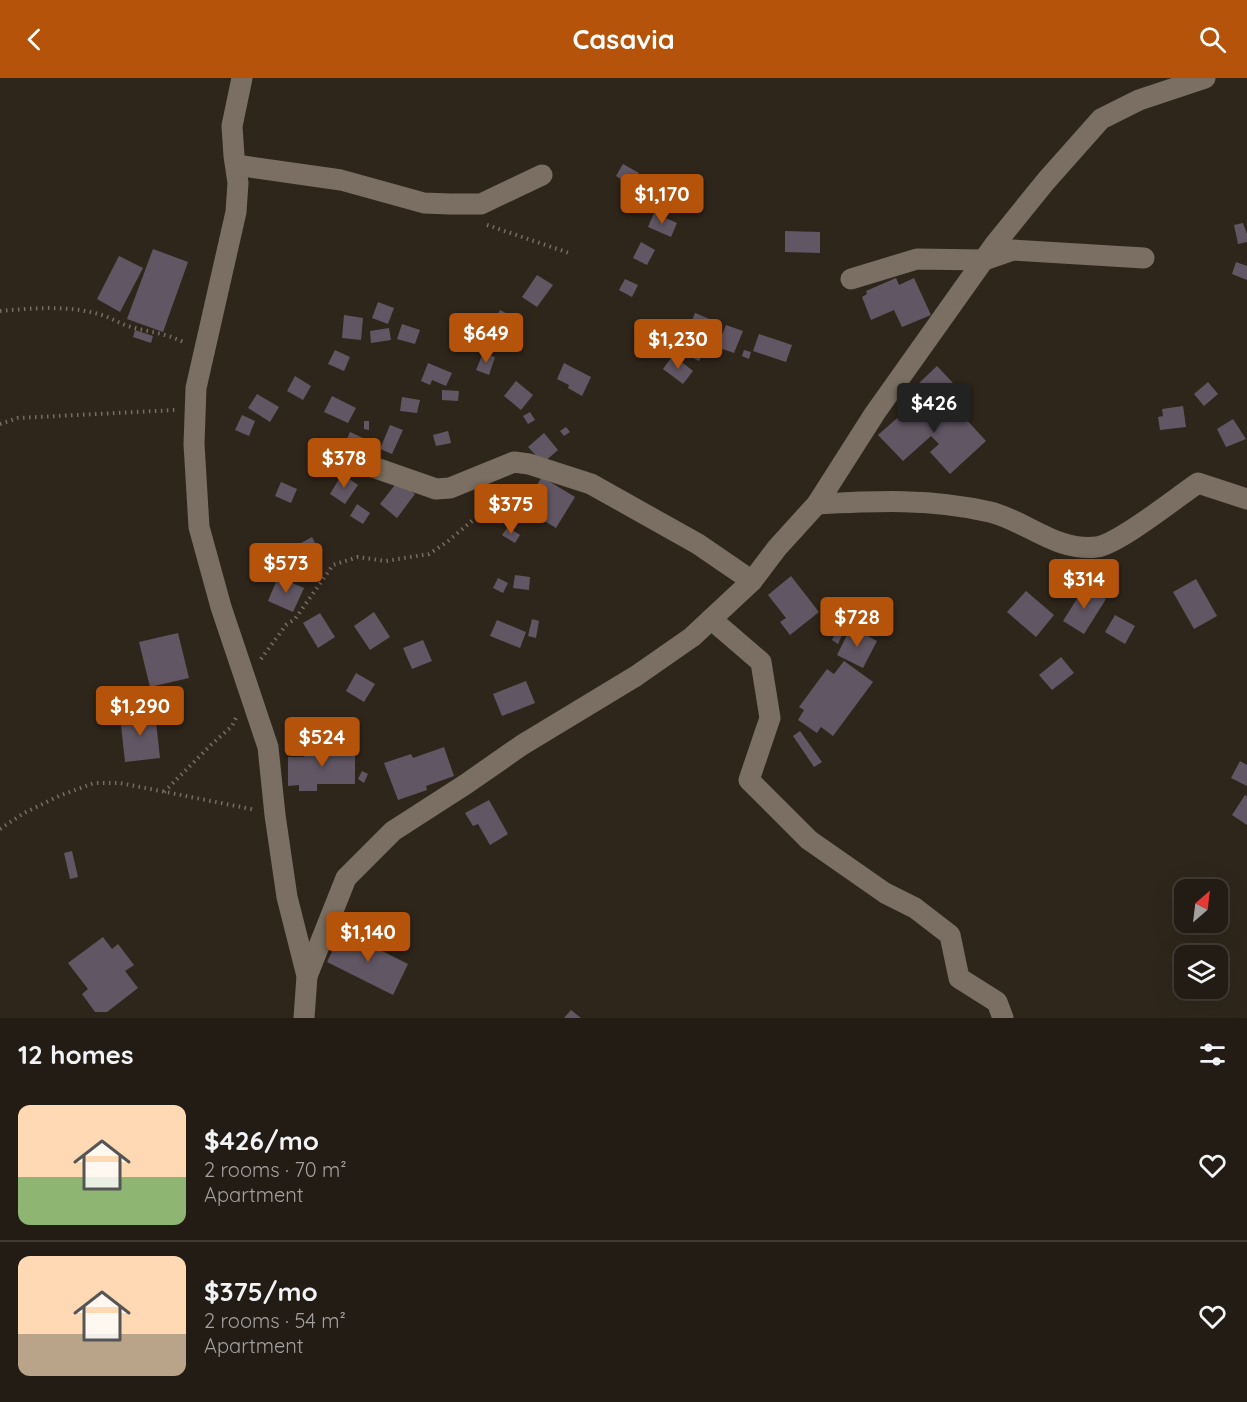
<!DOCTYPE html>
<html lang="en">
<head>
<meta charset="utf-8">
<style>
  :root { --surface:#231c14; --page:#2b251d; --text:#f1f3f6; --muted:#a3a1a0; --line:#403a34; --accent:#b45309 }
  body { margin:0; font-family:Quicksand,sans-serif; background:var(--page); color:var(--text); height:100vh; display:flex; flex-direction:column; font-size:22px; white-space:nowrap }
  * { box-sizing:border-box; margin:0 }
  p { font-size:20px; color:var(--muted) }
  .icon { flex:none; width:33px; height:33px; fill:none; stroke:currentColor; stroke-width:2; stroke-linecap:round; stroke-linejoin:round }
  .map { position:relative; height:940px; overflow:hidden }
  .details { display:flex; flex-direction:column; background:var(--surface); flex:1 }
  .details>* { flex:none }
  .needle { width:39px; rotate:28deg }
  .controls { position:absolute; left:1174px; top:801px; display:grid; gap:12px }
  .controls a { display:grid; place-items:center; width:54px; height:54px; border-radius:12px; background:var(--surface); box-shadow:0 6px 24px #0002,0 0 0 2px var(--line); font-size:30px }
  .price { position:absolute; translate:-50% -51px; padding:0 14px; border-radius:6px; background:var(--accent); color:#fff; font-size:20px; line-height:39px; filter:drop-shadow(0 2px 3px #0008) }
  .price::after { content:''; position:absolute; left:50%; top:36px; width:18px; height:14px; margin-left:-9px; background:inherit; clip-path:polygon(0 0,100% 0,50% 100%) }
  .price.selected { background:#222; color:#fff }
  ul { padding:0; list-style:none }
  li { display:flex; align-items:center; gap:18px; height:150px; padding:0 18px }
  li+li { border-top:2px solid var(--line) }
  li span { display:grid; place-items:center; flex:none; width:168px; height:120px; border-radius:12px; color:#555 }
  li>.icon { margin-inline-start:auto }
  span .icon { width:72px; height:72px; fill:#fffc; stroke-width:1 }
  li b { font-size:26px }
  h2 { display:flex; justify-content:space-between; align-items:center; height:72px; padding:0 18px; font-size:26px }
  header { display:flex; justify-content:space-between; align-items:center; height:78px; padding:0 18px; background:var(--accent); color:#fff; font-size:27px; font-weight:800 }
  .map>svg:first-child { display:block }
  .building { fill:#615764 }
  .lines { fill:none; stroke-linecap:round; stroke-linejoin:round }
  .path { stroke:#766e65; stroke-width:4; stroke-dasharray:1.5 4.5; stroke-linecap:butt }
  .minor { stroke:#7a6f62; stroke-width:21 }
</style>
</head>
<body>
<header><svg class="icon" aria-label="back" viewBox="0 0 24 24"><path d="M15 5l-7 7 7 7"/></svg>Casavia<svg class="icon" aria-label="search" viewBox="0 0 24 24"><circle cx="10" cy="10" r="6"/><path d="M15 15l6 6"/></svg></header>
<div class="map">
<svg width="1247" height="940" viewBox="0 0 1247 940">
  <rect width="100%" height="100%" fill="#2f261b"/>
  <g class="building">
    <polygon points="623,86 639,95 632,108 616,98"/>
    <polygon points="654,135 677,145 671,159 648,149"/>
    <polygon points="1243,145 1247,156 1247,164 1238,166 1234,147"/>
    <polygon points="785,153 820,154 820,175 785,174"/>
    <polygon points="641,164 655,172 647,187 633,180"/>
    <polygon points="153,171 188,184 163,254 127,241"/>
    <polygon points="119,178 143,190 120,234 97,221"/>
    <polygon points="1236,184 1247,188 1247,202 1232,196"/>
    <polygon points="537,197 553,207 537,229 522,219"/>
    <polygon points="896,200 899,207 914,200 931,237 902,249 894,232 871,242 862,219 867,216 866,213"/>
    <polygon points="625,201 638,207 632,219 619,212"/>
    <polygon points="378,224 394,230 388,246 372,240"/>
    <polygon points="500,232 519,242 507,265 488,255"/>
    <polygon points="695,235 722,246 715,261 689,250"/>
    <polygon points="344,237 363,240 361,262 342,260"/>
    <polygon points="402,246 420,252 415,266 397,261"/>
    <polygon points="726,247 743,253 734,275 717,269"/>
    <polygon points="389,250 391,262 371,265 370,253"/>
    <polygon points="135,252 153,258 151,265 133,259"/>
    <polygon points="759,256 792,267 786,284 753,273"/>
    <polygon points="694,268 704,273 699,283 689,278"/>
    <polygon points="335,272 350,279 344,293 328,286"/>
    <polygon points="744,272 751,274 749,281 742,278"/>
    <polygon points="483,275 495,279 489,297 476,292"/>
    <polygon points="673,277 693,293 683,306 663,291"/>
    <polygon points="428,285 452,295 446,308 432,302 430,307 421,303"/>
    <polygon points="564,285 591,299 582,318 568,310 569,307 557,301"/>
    <polygon points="937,288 953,305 932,323 917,307"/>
    <polygon points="295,298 311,308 303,322 287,313"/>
    <polygon points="516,303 533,317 521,332 504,318"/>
    <polygon points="1208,304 1218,316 1204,328 1194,316"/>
    <polygon points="442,312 459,313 458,323 442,322"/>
    <polygon points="257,316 279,329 270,344 248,330"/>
    <polygon points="943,316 986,363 950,396 930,374 939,366 931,358 903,383 878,357 912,327 921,336"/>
    <polygon points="332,318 356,330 348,345 324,334"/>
    <polygon points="402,319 420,322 417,335 400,333"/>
    <polygon points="1183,328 1186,349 1160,352 1158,339 1163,338 1162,331"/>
    <polygon points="530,334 535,342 528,346 523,338"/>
    <polygon points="242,337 255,343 249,358 235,352"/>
    <polygon points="1233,341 1246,361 1226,369 1217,351"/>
    <polygon points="364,343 369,343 369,352 364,351"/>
    <polygon points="390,347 403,352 392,376 380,371"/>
    <polygon points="566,349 570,354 564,358 560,353"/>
    <polygon points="448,353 451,365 436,368 433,357"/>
    <polygon points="350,354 376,366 369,381 343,370"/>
    <polygon points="544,355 558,372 543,385 528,369"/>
    <polygon points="342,396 358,407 345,426 330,416"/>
    <polygon points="542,399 575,419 556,450 530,434 540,419 532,414"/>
    <polygon points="398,403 415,416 397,440 380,426"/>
    <polygon points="281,404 297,411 291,425 275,418"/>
    <polygon points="357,426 370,435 363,446 350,438"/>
    <polygon points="508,449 520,457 515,465 502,457"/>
    <polygon points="312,459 317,469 306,475 301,465"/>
    <polygon points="515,497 530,499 529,512 513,510"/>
    <polygon points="791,498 819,534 790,557 780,544 786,540 768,517"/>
    <polygon points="278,499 304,510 293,534 268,523"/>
    <polygon points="498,500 508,505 503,515 493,510"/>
    <polygon points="1196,501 1217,538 1194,551 1173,514"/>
    <polygon points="1085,508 1106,521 1084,556 1063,543"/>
    <polygon points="1026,513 1054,537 1036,559 1007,534"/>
    <polygon points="374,534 390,559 370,572 354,548"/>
    <polygon points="320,535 335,559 318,570 303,545"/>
    <polygon points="1115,537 1135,548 1125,566 1105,554"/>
    <polygon points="532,541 539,543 536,560 528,558"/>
    <polygon points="497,542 526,554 520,570 490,558"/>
    <polygon points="838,549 844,553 838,566 832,562"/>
    <polygon points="851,549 877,563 863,590 837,577"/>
    <polygon points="178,555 189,600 150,609 139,564"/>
    <polygon points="423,562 432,583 412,591 403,570"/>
    <polygon points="1061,579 1074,595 1052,612 1039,597"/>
    <polygon points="844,583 873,604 833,658 821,649 817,655 798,642 804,632 799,629 827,591 834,596"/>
    <polygon points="356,595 375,606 364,624 346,613"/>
    <polygon points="526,603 535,625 502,638 493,616"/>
    <polygon points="155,635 160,680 125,684 120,638"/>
    <polygon points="800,653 822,684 814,689 793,658"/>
    <polygon points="334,667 334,672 355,671 355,706 317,706 317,713 299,713 299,707 288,708 288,679 304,679 304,668"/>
    <polygon points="444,669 454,698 426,708 427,712 398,722 384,685 411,676 413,680"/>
    <polygon points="1240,683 1247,687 1247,708 1231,700"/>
    <polygon points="362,693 368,696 364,705 358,701"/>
    <polygon points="1245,717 1247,718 1247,747 1232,737"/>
    <polygon points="489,722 508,756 490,767 478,746 473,748 465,735"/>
    <polygon points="72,773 78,799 70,801 64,775"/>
    <polygon points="342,853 408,886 393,917 327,884"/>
    <polygon points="103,859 112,871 118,866 134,887 125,893 138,910 107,934 95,934 82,916 88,911 68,885"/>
    <polygon points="571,932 581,940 564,940"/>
  </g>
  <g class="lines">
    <g class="path">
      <polyline points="487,147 572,176"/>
      <path d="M0,233C34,230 69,227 102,237C111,240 119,245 128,248C147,254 167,255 185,265"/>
      <polyline points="0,346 18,340 175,332"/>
      <polyline points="261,581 286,547 295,541 333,487 358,479 386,483 429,476 447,464 479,437 520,432 527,418 519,406"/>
      <polyline points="164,714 211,667 232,648 236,640"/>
      <polyline points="0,751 24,735 59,718 94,705 120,705 256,732"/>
    </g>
    <g class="minor">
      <polyline points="242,0 232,48 234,78 238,105 236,134 196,310 194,366 199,449 221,529 268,669 275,737 287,819 307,898 304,940"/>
      <polyline points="236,87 341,102 424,125 450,126 481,126 542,97"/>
      <polyline points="851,201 917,181 984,182 1013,172 1144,180"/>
      <polyline points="350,381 436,411 450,410 514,384 529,386 591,406 698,466 752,503"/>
      <path d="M817,426C875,423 932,420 990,434C1027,443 1056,474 1097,469C1120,465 1177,419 1198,405L1247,421"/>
      <polyline points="711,541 761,584 770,640 749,702 809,762 885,815 915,830 950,857 959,900 997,924 1003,940"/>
      <polyline points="307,898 346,800 393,753 466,706 522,667 636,598 692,559 752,503 777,470 817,426 875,335 995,166 1046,103 1101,41 1139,22 1205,0"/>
    </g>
  </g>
</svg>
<div class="controls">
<a><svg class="needle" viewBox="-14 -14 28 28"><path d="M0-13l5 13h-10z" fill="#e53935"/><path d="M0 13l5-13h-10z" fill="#a3a1a0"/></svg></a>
<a><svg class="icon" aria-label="layers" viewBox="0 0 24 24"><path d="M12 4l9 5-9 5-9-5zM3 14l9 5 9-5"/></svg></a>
</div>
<b class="price" style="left:662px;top:147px">$1,170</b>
<b class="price" style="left:486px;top:286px">$649</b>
<b class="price" style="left:678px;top:292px">$1,230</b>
<b class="price selected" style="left:934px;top:356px">$426</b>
<b class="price" style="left:344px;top:411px">$378</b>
<b class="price" style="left:511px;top:457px">$375</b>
<b class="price" style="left:286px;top:516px">$573</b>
<b class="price" style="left:1084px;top:532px">$314</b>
<b class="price" style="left:857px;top:570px">$728</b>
<b class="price" style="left:140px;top:659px">$1,290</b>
<b class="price" style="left:322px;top:690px">$524</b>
<b class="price" style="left:368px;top:885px">$1,140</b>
</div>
<section class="details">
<h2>12 homes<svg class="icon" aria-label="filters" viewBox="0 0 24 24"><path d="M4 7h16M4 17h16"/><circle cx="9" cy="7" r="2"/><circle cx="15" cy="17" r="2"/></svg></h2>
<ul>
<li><span style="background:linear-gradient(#ffd9b3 60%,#8fb573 0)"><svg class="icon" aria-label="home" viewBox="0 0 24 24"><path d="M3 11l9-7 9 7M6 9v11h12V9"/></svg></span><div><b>$426/mo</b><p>2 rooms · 70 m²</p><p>Apartment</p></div><svg class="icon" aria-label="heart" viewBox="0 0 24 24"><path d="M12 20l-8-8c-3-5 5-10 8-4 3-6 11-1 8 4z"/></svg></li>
<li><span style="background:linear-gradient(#ffd9b3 65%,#b9a48a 0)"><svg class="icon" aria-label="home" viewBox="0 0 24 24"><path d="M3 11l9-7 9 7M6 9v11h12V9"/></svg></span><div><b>$375/mo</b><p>2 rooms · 54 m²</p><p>Apartment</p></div><svg class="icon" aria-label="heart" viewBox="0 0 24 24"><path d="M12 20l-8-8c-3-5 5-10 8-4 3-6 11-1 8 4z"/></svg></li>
</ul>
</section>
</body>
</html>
